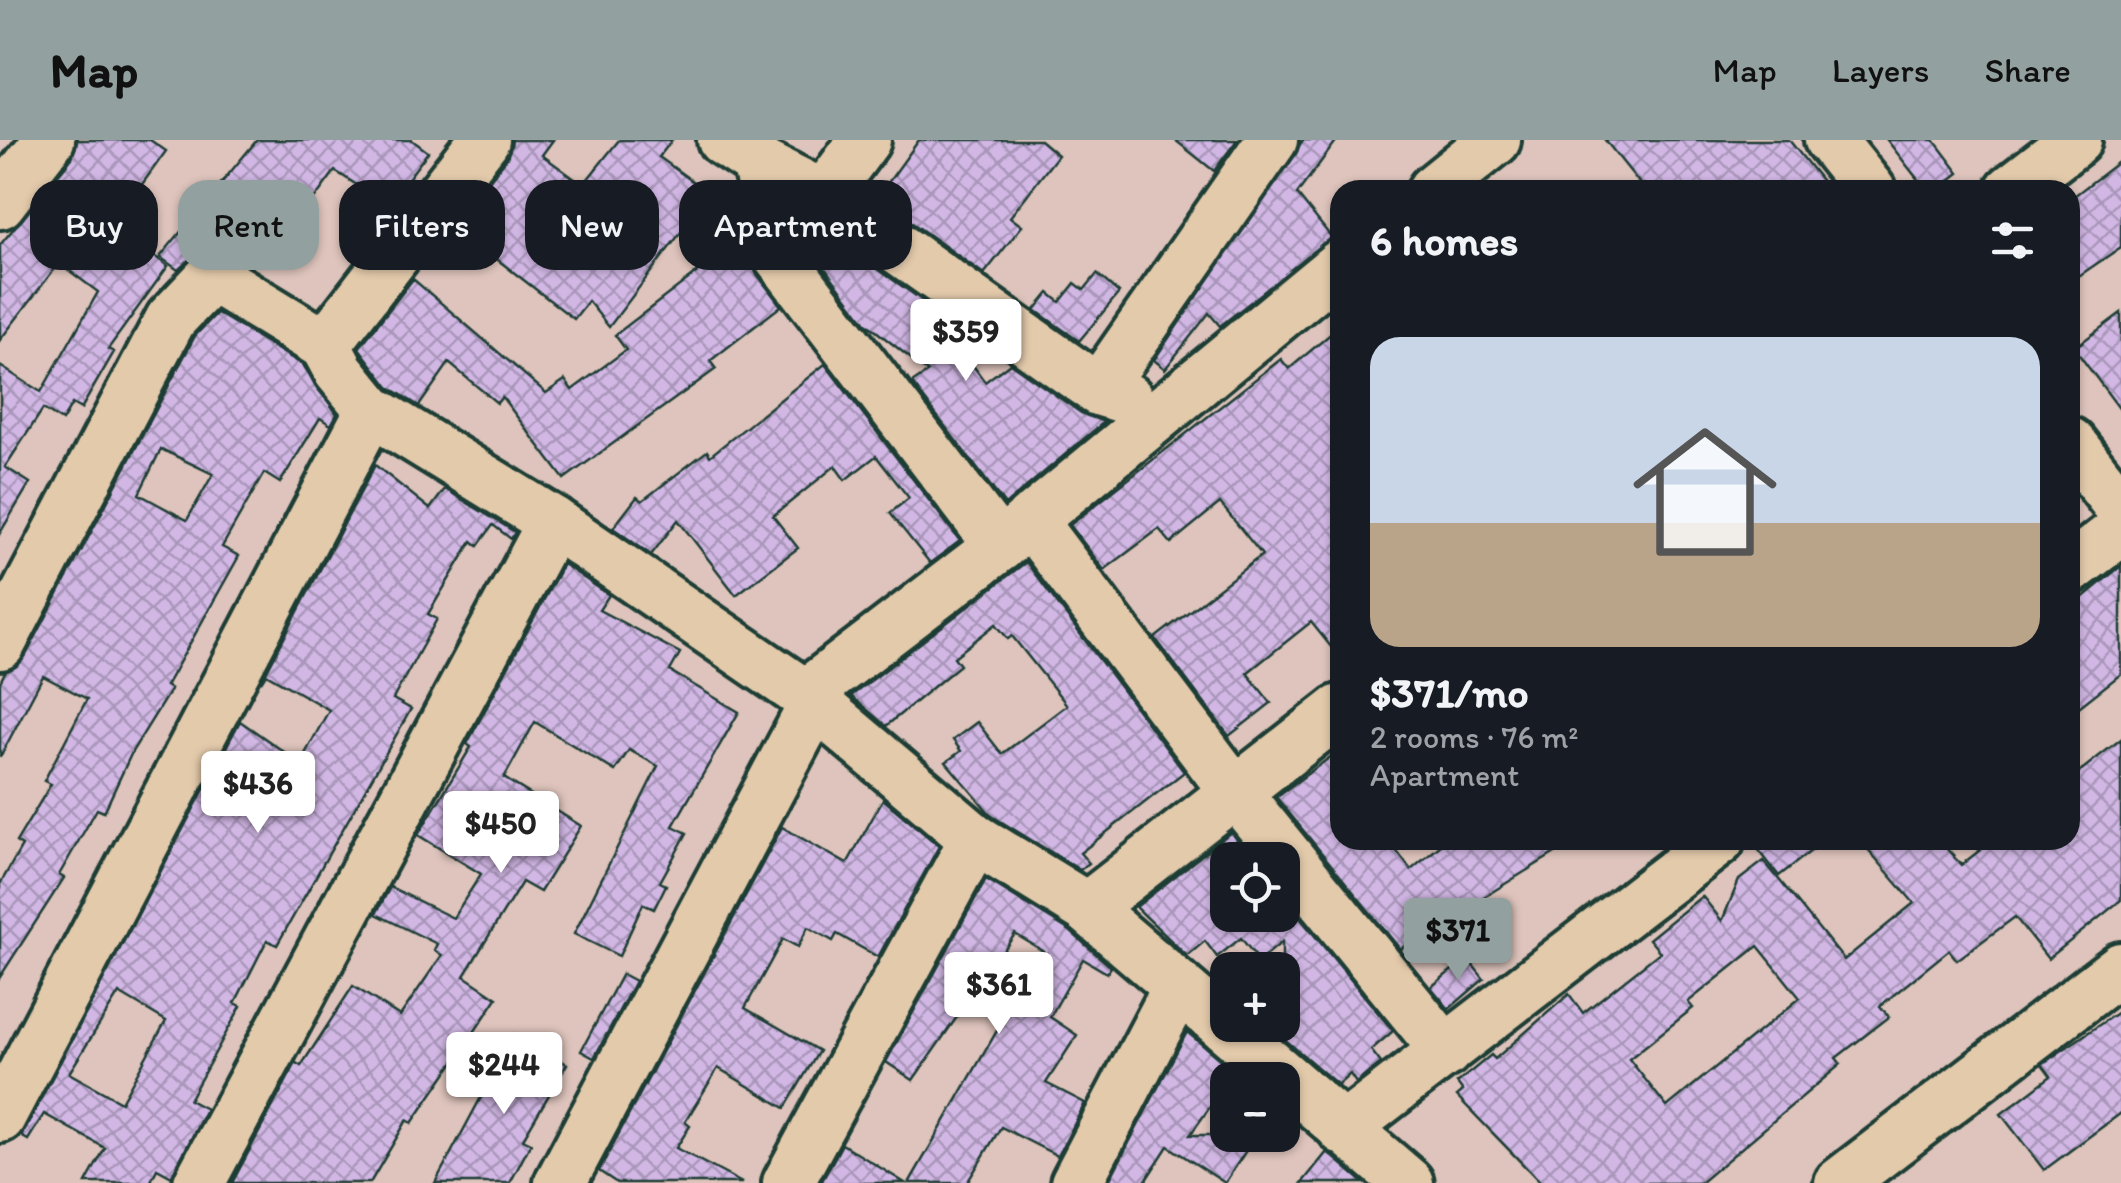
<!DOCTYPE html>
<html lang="en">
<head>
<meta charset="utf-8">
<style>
  :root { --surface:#171b24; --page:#20242c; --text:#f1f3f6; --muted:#9ea1a6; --line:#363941; --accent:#92a19f }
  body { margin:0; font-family:Itim,sans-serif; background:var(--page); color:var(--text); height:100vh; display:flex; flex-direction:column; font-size:38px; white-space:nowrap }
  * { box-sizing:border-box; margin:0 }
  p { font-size:32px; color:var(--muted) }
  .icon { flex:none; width:55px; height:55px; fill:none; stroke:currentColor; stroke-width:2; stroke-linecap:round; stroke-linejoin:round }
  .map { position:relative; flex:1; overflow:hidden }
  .sheet { position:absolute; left:1330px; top:40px; width:750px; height:670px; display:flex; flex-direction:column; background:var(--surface); border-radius:30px; box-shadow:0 2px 8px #0004 }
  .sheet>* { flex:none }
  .banner { position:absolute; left:30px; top:40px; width:950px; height:90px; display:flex; gap:20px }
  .controls { position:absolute; left:1210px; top:702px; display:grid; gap:20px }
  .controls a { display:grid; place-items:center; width:90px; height:90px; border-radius:20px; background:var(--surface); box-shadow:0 2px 8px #0004; font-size:50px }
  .price { position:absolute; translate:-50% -85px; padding:0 22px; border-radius:10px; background:#fff; color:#222; font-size:32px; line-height:65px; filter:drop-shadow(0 2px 5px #0008) }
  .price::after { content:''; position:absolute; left:50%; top:60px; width:30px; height:22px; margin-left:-15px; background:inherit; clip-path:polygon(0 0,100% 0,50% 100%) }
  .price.current { background:var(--accent); color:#111 }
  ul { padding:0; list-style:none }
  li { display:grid; align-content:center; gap:20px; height:530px; padding:0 40px }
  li+li { border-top:2px solid var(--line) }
  li span { display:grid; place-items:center; height:310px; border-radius:30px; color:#555 }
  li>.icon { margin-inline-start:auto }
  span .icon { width:180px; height:180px; fill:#fffc; stroke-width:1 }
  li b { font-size:42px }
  h2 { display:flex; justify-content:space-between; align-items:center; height:120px; padding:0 40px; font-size:42px }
  .chip { padding:0 35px; border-radius:30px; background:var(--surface); box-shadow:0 2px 8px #0004; font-size:35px; line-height:90px }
  .chip.current { background:var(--accent); color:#111 }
  header { display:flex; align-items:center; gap:60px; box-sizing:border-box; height:140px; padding:0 50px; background:var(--accent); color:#111 }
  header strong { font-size:48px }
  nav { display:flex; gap:55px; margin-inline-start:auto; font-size:35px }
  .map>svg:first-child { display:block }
  .building { fill:url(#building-cross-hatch); stroke:#1f3d34; stroke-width:2.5; fill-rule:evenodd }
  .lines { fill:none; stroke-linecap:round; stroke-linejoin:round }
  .minor-casing { stroke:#1f3d34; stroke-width:58 }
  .minor { stroke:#e3caab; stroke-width:50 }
</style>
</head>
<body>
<header>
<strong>Map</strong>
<nav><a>Map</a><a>Layers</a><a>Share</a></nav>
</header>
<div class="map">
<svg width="2121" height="1043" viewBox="0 0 2121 1043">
  <defs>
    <pattern id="building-cross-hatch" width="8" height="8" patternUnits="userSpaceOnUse" patternTransform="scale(2.5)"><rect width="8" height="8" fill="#d2b7e5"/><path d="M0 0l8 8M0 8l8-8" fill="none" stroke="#aa96ba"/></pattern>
  </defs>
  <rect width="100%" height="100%" fill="#dec4bc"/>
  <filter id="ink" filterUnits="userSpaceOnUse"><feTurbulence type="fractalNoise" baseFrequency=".01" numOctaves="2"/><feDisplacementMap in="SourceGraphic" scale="20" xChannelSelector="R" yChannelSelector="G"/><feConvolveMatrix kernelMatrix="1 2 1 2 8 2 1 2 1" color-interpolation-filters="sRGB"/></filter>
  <g filter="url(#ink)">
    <g class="building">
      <polygon points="77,0 150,0 166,11 112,86 168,126 108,209 114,212 81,269 72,264 62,281 43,269 5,327 30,343 0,393 0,226 41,252 98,152 59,123 0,200 0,105 72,18"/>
      <polygon points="257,0 412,0 428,12 388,65 335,31 293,88 278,77 243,121 214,107 201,109 178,130 160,117"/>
      <polygon points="512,0 553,0 542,15 583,45 619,0 672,0 659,17 710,54 609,187 588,161 574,179 454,86 507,18"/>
      <polygon points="919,0 1040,0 1058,15 1010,77 1022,86 984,134 877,58"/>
      <polygon points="1175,0 1237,0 1214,31"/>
      <polygon points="1303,0 1337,0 1297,54 1332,98 1220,186 1209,173 1165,229 1154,220"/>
      <polygon points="1605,0 1789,0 1829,50 1645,50"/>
      <polygon points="1887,0 1934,0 1959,33 1937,50 1926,50"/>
      <polygon points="2121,20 2121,107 2070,142 2070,59"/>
      <polygon points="742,98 756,133 781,166 710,221 716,229 564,339 502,257 497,263 449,223 419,266 389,247 359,208 413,139 546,253 565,240 572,250 626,210 615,195"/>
      <polygon points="838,101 950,180 943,184 985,242 1010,223 1081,273 1104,282 1005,365 912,243 928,232 866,183 821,123"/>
      <polygon points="1097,134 1119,153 1079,201 1035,170 1049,153 1060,162 1075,143 1084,150"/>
      <path d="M217,173L303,225L337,274L331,285L320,278L280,343L264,333L222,407L239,416L166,546L171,549L133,610L104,672L97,669L59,735L64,738L0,837V744L22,706L16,702L51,644L44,641L87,559L43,536L0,617V542L5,532L25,517L195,196ZM161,309L213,334L187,380L139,354Z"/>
      <polygon points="2121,173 2121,271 2074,208"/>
      <polygon points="1340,186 1340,518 1311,482 1247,533 1271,563 1229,596 1155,498 1262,415 1220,363 1171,403 1159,389 1104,430 1070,385 1281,219 1289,229"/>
      <polygon points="825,224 960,401 930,423 890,373 909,358 876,316 845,340 835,326 773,376 798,408 736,455 678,380 651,415 613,388 637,357 642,361 707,311 710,316"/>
      <path d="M375,325L430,369L445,349L515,392L511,399L493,385L478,406L472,401L428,474L437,479L393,559L411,569L277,805L267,800L235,863L241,866L189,960L206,969L172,1037L157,1029L150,1043H86L105,1008L44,974L28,1000L21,996L240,581L300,623L329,570L266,534L261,542ZM119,853L166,881L121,962L69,933Z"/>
      <polygon points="1026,422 1184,632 1080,713 1089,723 1080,730 992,676 946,622 961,611 953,600 977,582 1002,614 1067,565 1012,496 1008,499 996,484 954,517 960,525 886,586 851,556"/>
      <polygon points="563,424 609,455 599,470 680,513 670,531 739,572 673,686 687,693 660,742 666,745 654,769 643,764 619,816 574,794 658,626 629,610 615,631 535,582 504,638 581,686 540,752 522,742 464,836 497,858 485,876 412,983 407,980 370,1043 232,1043 296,923 301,926 353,846 400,876 442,815 434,810 437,804 376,774 390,747 453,778 481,734 418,695 471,607 467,604"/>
      <polygon points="2121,426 2121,534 2070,574 2070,468"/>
      <path d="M2121,599V760L2048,819L2015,777L1957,820L1949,810L1880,866L1889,877L1836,918L1841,924L1700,1043H1541L1457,956L1463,951L1457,943L1491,915L1495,919L1569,854L1583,873L1660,812L1649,799L1702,756L1722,781L1739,740L1764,721L1844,820L1914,763L1860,700H1939L1961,725L1993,700H2070V639ZM1758,806L1800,858L1667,967L1629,919L1693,868L1688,862Z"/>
      <polygon points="1340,610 1340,700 1388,700 1411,730 1447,700 1576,700 1400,809 1276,657"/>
      <polygon points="883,659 939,706 878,817 837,794 833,801 808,787 798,807 783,799 745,868 819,911 785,968 718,928 685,982 690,986 676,1008 742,1043 617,1043 599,1031 782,687 847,724"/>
      <polygon points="1231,692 1253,720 1228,720 1228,775 1282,775 1282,756 1393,891 1371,910 1381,923 1356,943 1350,934 1338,945 1268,885 1282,885 1282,802 1259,821 1241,798 1217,817 1205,801 1187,816 1136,767"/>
      <polygon points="1751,700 1825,700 1779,736"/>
      <polygon points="986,739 1070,791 1111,827 1107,833 1083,819 1050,877 1077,895 1046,943 1085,963 1058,1016 1001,987 967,1043 909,1043 1043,811 1015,794 913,940 886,922"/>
      <polygon points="1467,818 1484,839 1449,869 1431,847"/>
      <polygon points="622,834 635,841 594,918 581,911"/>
      <polygon points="2121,870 2121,973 2044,1030 2001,974 2051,936 2042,924"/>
      <polygon points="1187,892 1235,932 1190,995 1256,995 1225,1043 1168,1006 1144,1043 1108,1043"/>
      <polygon points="515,894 567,924 523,999 531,1003 510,1043 435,1043"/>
      <polygon points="842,1004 905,1043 821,1043"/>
      <polygon points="1327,1012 1331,1015 1364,1043 1302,1043"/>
    </g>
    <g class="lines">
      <defs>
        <g id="minor">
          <polyline points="484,0 325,205 339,231 371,270 553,382 805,555 975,699 1087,768 1408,1043"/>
          <polyline points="723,0 757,22 779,116 1000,406"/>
          <polyline points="1830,0 1870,50"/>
          <polyline points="757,22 824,56 1098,250"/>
          <polyline points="1433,50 1495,0"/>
          <polyline points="2011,50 2076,0"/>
          <polyline points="0,63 49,0"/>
          <polyline points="803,84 865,0"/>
          <polyline points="1128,259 1098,250 1272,0"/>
          <polyline points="2070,303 2121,368"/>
          <polyline points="1030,380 1235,652 1446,911"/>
          <polyline points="2070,429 2121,390"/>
          <polyline points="0,504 171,179 212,136 325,205"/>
          <polyline points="805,555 1000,406 1340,125"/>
          <polyline points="1087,768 1340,570"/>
          <polyline points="0,977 371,270"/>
          <polyline points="1343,989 1719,700"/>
          <polyline points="199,1043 553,382"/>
          <polyline points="560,1043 814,565"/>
          <polyline points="788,1043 975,699"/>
          <polyline points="1076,1043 1178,848"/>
          <polyline points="1840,1043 2121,828"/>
        </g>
      </defs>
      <use href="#minor" class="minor-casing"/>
      <use href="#minor" class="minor"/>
    </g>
  </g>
</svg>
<div class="controls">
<a><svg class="icon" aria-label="locate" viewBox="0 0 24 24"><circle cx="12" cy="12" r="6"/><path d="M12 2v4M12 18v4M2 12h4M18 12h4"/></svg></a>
<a>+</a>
<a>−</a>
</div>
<b class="price" style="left:966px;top:244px">$359</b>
<b class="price" style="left:258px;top:696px">$436</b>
<b class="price" style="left:501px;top:736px">$450</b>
<b class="price current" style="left:1458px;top:843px">$371</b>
<b class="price" style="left:999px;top:897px">$361</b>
<b class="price" style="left:504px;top:977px">$244</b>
<div class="banner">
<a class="chip">Buy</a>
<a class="chip current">Rent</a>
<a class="chip">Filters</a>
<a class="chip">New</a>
<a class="chip">Apartment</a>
</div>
<section class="sheet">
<h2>6 homes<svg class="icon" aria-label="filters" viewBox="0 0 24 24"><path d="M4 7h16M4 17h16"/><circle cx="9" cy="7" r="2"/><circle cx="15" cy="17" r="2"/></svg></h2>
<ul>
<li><span style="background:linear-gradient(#c9d6e8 60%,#b9a48a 0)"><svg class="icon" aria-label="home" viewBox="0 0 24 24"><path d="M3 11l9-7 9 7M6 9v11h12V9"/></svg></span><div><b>$371/mo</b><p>2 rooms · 76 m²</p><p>Apartment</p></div></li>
</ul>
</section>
</div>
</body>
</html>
